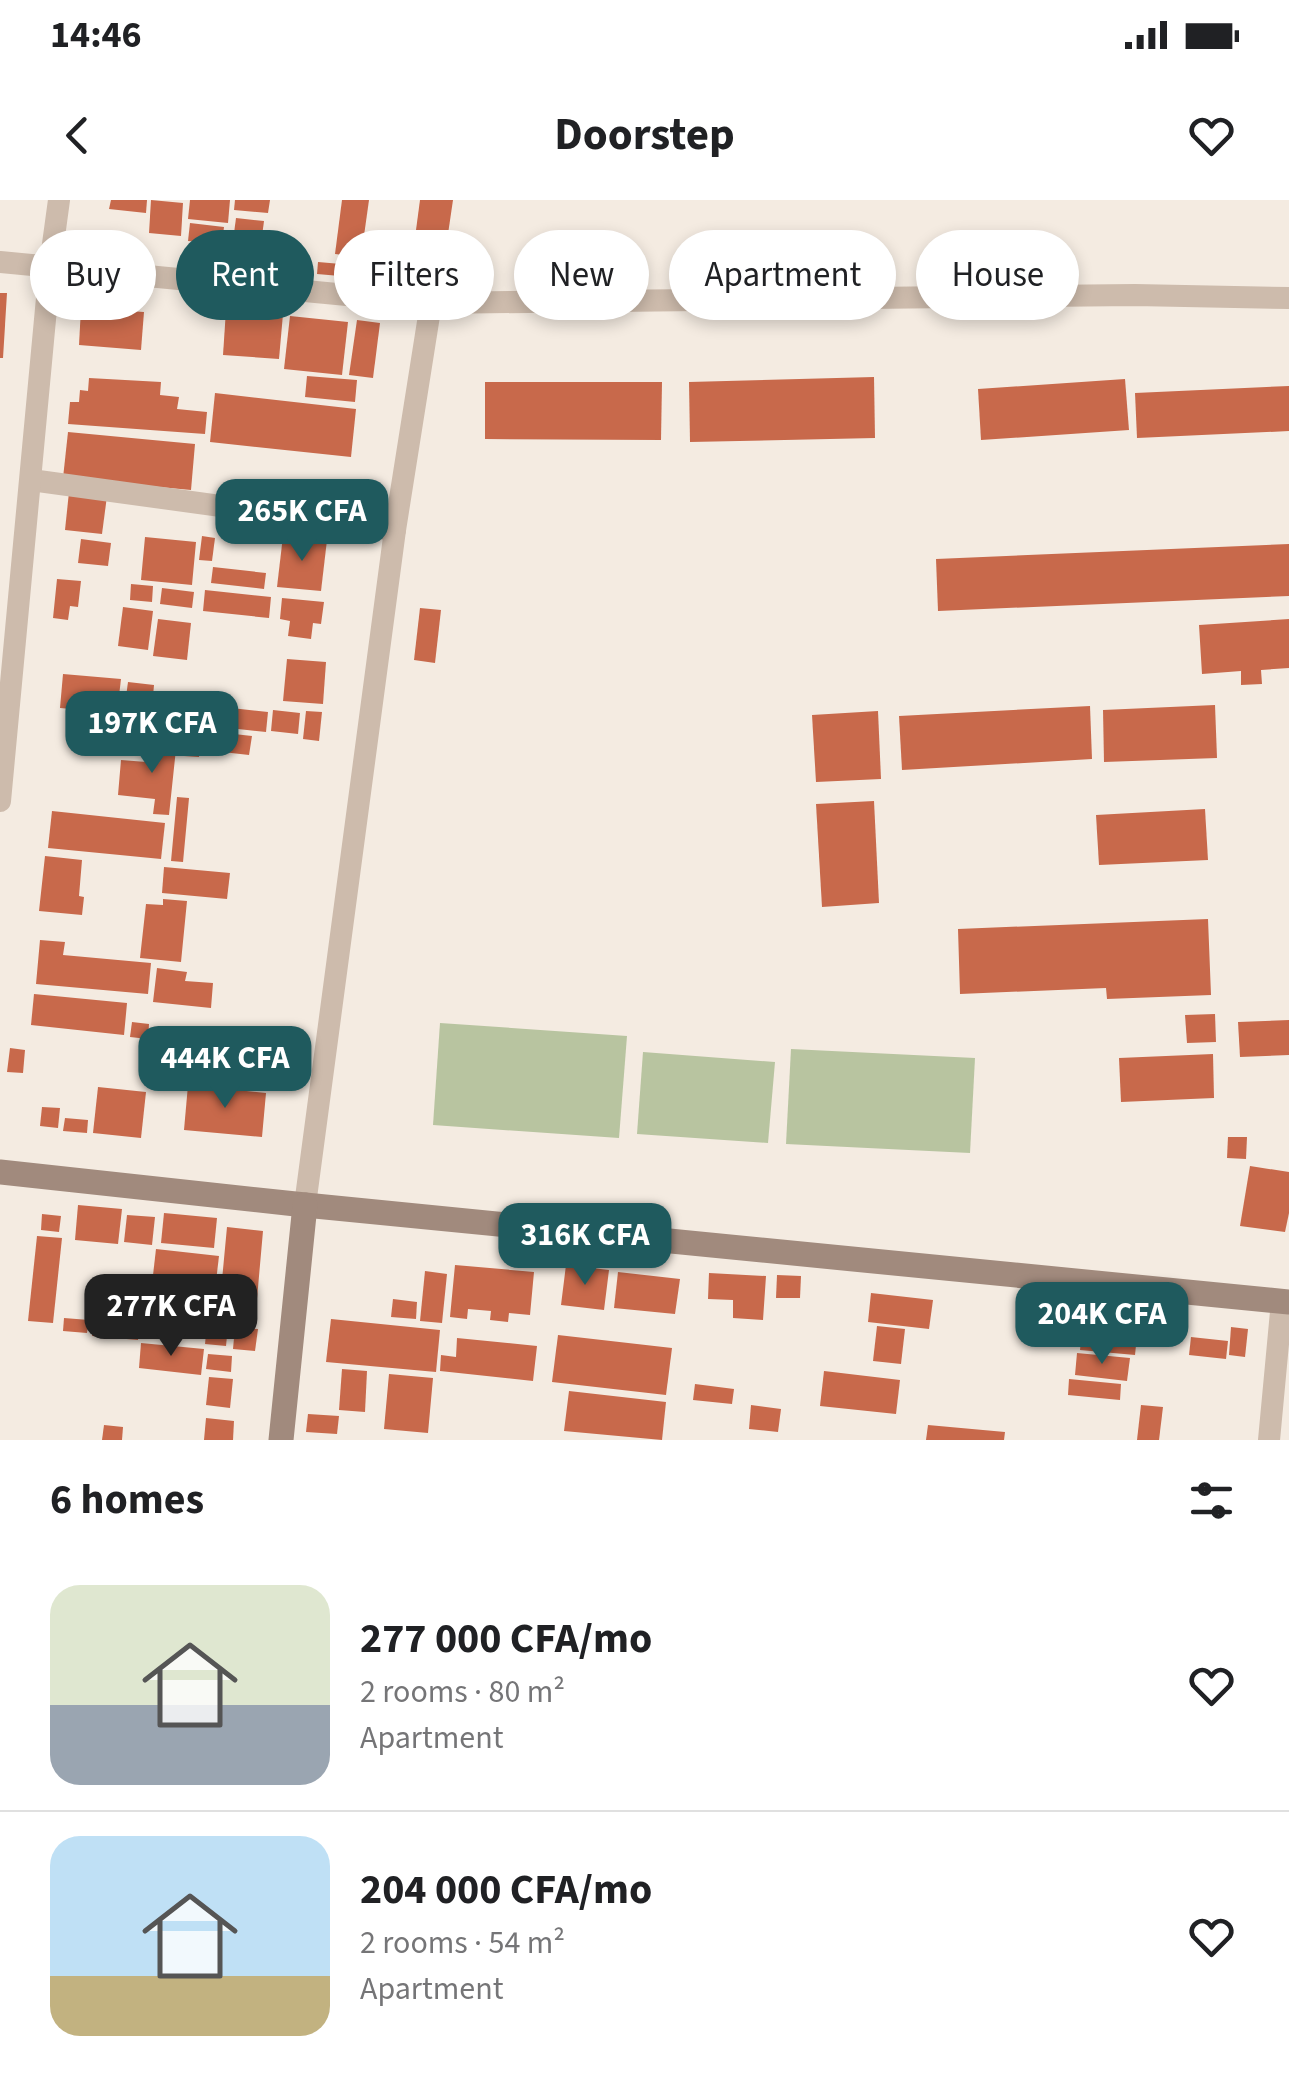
<!DOCTYPE html>
<html lang="en">
<head>
<meta charset="utf-8">
<style>
  :root { --surface:#fff; --page:#f6f6f6; --text:#202124; --muted:#757577; --line:#e0e0e0; --accent:#1f5a5e }
  body { margin:0; font-family:"Source Sans 3",sans-serif; background:var(--page); color:var(--text); height:100vh; display:flex; flex-direction:column; font-size:38px; white-space:nowrap }
  * { box-sizing:border-box; margin:0 }
  p { font-size:32px; color:var(--muted) }
  .icon { flex:none; width:55px; height:55px; fill:none; stroke:currentColor; stroke-width:2; stroke-linecap:round; stroke-linejoin:round }
  .map { position:relative; height:1240px; overflow:hidden }
  .details { display:flex; flex-direction:column; background:var(--surface); flex:1 }
  .details>* { flex:none }
  .guide { position:absolute; left:30px; top:30px; width:1230px; height:90px; display:flex; gap:20px }
  .price { position:absolute; translate:-50% -85px; padding:0 22px; border-radius:20px; background:var(--accent); color:#fff; font-size:32px; line-height:65px; filter:drop-shadow(0 2px 5px #0008) }
  .price::after { content:''; position:absolute; left:50%; top:60px; width:30px; height:22px; margin-left:-15px; background:inherit; clip-path:polygon(0 0,100% 0,50% 100%) }
  .price.current { background:#222; color:#fff }
  ul { padding:0; list-style:none }
  li { display:flex; align-items:center; gap:30px; height:250px; padding:0 50px }
  li+li { border-top:2px solid var(--line) }
  li span { display:grid; place-items:center; flex:none; width:280px; height:200px; border-radius:30px; color:#555 }
  li>.icon { margin-inline-start:auto }
  span .icon { width:120px; height:120px; fill:#fffc; stroke-width:1 }
  li b { font-size:42px }
  h2 { display:flex; justify-content:space-between; align-items:center; height:120px; padding:0 50px; font-size:42px }
  .tag { padding:0 35px; border-radius:45px; background:var(--surface); box-shadow:0 5px 15px #0003; font-size:35px; line-height:90px }
  .tag.current { background:var(--accent); color:#fff }
  .status { display:flex; justify-content:space-between; align-items:center; height:70px; padding:0 50px; background:var(--surface); direction:ltr }
  .status svg { height:28px; fill:currentColor }
  header { display:flex; justify-content:space-between; align-items:center; height:130px; padding:0 50px; background:var(--surface); font-size:45px; font-weight:700 }
  .map>svg:first-child { display:block }
  .green { fill:#b8c4a0 }
  .building { fill:#c8694b }
  .lines { fill:none; stroke-linecap:round; stroke-linejoin:round }
  .street { stroke:#cdbbac; stroke-width:22 }
  .secondary { stroke:#a18a7d; stroke-width:25 }
</style>
</head>
<body>
<div class="status"><b>14:46</b><svg viewBox="0 0 49 12"><path d="M0 12V9h3v3zM5 12V6h3v6zM10 12V3h3v9zM15 12V0h3v12zM26 1h20v11H26zM47 4h2v5h-2z"/></svg></div>
<header><svg class="icon" aria-label="back" viewBox="0 0 24 24"><path d="M15 5l-7 7 7 7"/></svg>Doorstep<svg class="icon" aria-label="heart" viewBox="0 0 24 24"><path d="M12 20l-8-8c-3-5 5-10 8-4 3-6 11-1 8 4z"/></svg></header>
<div class="map">
<svg width="1289" height="1240" viewBox="0 0 1289 1240">
  <rect width="100%" height="100%" fill="#f4ebe1"/>
  <g class="green">
    <polygon points="440,823 627,836 619,938 433,925"/>
    <polygon points="791,849 975,858 970,953 786,944"/>
    <polygon points="643,852 775,862 768,943 637,934"/>
  </g>
  <g class="building">
    <polygon points="111,0 147,0 146,13 109,9"/>
    <polygon points="151,0 183,3 181,36 149,33"/>
    <polygon points="190,0 230,0 228,23 188,19"/>
    <polygon points="235,0 270,0 268,13 234,10"/>
    <polygon points="342,0 369,0 361,57 335,54"/>
    <polygon points="420,0 453,0 448,34 416,30"/>
    <polygon points="236,18 264,21 261,44 233,41"/>
    <polygon points="190,23 224,27 222,44 188,41"/>
    <polygon points="318,62 341,64 340,76 317,74"/>
    <polygon points="0,93 7,93 3,158 0,158"/>
    <polygon points="81,108 144,112 141,150 79,145"/>
    <polygon points="226,110 283,114 279,159 223,155"/>
    <polygon points="290,116 348,122 342,175 284,169"/>
    <polygon points="357,120 380,123 373,178 349,175"/>
    <polygon points="307,176 357,180 355,202 305,197"/>
    <polygon points="874,177 875,238 690,242 689,182"/>
    <polygon points="89,178 161,182 160,195 179,197 177,209 207,212 205,234 68,224 70,202 79,202 80,190 88,191"/>
    <polygon points="1125,179 1129,230 981,240 978,189"/>
    <polygon points="485,182 662,182 661,240 485,239"/>
    <polygon points="1289,186 1289,231 1137,238 1135,193"/>
    <polygon points="215,193 356,209 351,257 210,242"/>
    <polygon points="68,232 195,244 191,290 63,278"/>
    <polygon points="69,292 107,296 102,334 65,330"/>
    <polygon points="202,336 215,338 212,361 199,360"/>
    <polygon points="283,336 327,340 321,391 277,387"/>
    <polygon points="145,337 196,342 192,385 141,380"/>
    <polygon points="81,339 111,343 108,366 78,363"/>
    <polygon points="1289,344 1289,396 938,411 936,359"/>
    <polygon points="213,367 266,373 264,389 211,383"/>
    <polygon points="57,379 81,381 78,407 70,406 68,420 53,418"/>
    <polygon points="131,384 153,386 152,402 130,400"/>
    <polygon points="162,388 194,392 192,408 160,404"/>
    <polygon points="205,390 271,397 269,418 203,411"/>
    <polygon points="282,398 324,402 321,424 313,423 311,439 288,436 290,421 280,419"/>
    <polygon points="123,407 153,411 148,450 118,446"/>
    <polygon points="420,408 441,410 435,463 414,460"/>
    <polygon points="158,419 191,423 187,460 153,456"/>
    <polygon points="1289,419 1289,468 1261,470 1262,484 1241,485 1241,471 1202,474 1199,425"/>
    <polygon points="287,459 326,462 323,504 283,501"/>
    <polygon points="63,474 121,479 117,513 60,508"/>
    <polygon points="128,482 154,485 150,528 122,526"/>
    <polygon points="204,505 268,512 266,532 202,525"/>
    <polygon points="1215,505 1217,558 1104,562 1103,510"/>
    <polygon points="1090,506 1092,559 902,570 899,516"/>
    <polygon points="273,510 300,513 298,534 271,531"/>
    <polygon points="306,511 322,512 319,541 303,539"/>
    <polygon points="878,511 881,579 816,582 812,515"/>
    <polygon points="89,518 103,519 101,537 87,536"/>
    <polygon points="162,529 178,530 169,615 153,614 155,599 118,595 121,560 159,563"/>
    <polygon points="187,531 201,534 199,557 184,556"/>
    <polygon points="207,531 252,536 249,555 205,550"/>
    <polygon points="177,597 189,598 183,662 171,661"/>
    <polygon points="874,601 879,703 822,707 816,604"/>
    <polygon points="1205,609 1208,660 1099,665 1096,615"/>
    <polygon points="52,611 165,623 161,659 48,648"/>
    <polygon points="45,656 82,660 79,696 84,697 82,715 39,711"/>
    <polygon points="164,667 230,673 227,699 162,693"/>
    <polygon points="163,699 187,701 181,762 140,758 146,704 163,705"/>
    <polygon points="1208,719 1211,795 1107,799 1106,788 960,794 958,729"/>
    <polygon points="40,740 65,742 63,755 151,763 148,794 36,784"/>
    <polygon points="157,768 187,772 185,781 213,783 211,808 153,802"/>
    <polygon points="34,794 127,803 124,835 31,825"/>
    <polygon points="1215,814 1216,842 1187,843 1185,815"/>
    <polygon points="1289,820 1289,855 1240,857 1238,822"/>
    <polygon points="132,822 149,824 148,839 130,837"/>
    <polygon points="10,848 25,850 23,873 7,872"/>
    <polygon points="1213,854 1214,898 1121,902 1119,858"/>
    <polygon points="188,885 266,893 262,937 184,930"/>
    <polygon points="98,887 146,892 141,938 93,933"/>
    <polygon points="42,907 60,908 58,928 40,926"/>
    <polygon points="65,918 88,920 87,933 63,931"/>
    <polygon points="1228,937 1247,937 1246,959 1227,958"/>
    <polygon points="1250,966 1289,972 1289,1013 1285,1032 1240,1026"/>
    <polygon points="78,1005 122,1009 118,1044 75,1040"/>
    <polygon points="164,1013 217,1018 214,1048 161,1043"/>
    <polygon points="42,1014 61,1016 59,1032 41,1030"/>
    <polygon points="127,1015 155,1017 152,1045 124,1042"/>
    <polygon points="227,1027 263,1031 256,1110 225,1106 228,1081 222,1080"/>
    <polygon points="37,1036 62,1038 53,1123 28,1121"/>
    <polygon points="156,1049 219,1056 215,1090 152,1084"/>
    <polygon points="455,1065 534,1072 530,1115 509,1113 508,1122 490,1120 491,1111 468,1109 467,1119 450,1117"/>
    <polygon points="566,1065 609,1070 604,1110 561,1105"/>
    <polygon points="425,1071 447,1074 442,1123 420,1121"/>
    <polygon points="618,1072 680,1079 675,1114 614,1108"/>
    <polygon points="709,1073 766,1076 763,1120 733,1118 733,1100 708,1099"/>
    <polygon points="777,1075 801,1076 800,1098 776,1098"/>
    <polygon points="871,1093 933,1100 929,1129 868,1122"/>
    <polygon points="393,1099 417,1102 416,1119 391,1117"/>
    <polygon points="1019,1106 1041,1108 1039,1123 1017,1121"/>
    <polygon points="208,1114 229,1116 226,1146 205,1144"/>
    <polygon points="64,1118 89,1120 87,1133 63,1131"/>
    <polygon points="331,1119 440,1130 436,1172 326,1162"/>
    <polygon points="94,1121 139,1125 138,1140 92,1136"/>
    <polygon points="1083,1121 1138,1126 1135,1155 1080,1150"/>
    <polygon points="877,1126 905,1129 901,1164 873,1161"/>
    <polygon points="235,1127 258,1129 255,1151 233,1149"/>
    <polygon points="1231,1127 1248,1129 1245,1157 1229,1155"/>
    <polygon points="558,1135 672,1148 666,1195 552,1182"/>
    <polygon points="1191,1137 1228,1141 1226,1159 1189,1155"/>
    <polygon points="457,1138 537,1146 533,1181 440,1171 441,1155 456,1157"/>
    <polygon points="141,1143 204,1149 201,1175 139,1168"/>
    <polygon points="1077,1153 1130,1158 1127,1181 1075,1175"/>
    <polygon points="208,1154 232,1156 231,1172 206,1169"/>
    <polygon points="342,1169 367,1171 365,1212 339,1210"/>
    <polygon points="824,1171 900,1180 896,1214 820,1206"/>
    <polygon points="389,1174 433,1178 428,1233 384,1229"/>
    <polygon points="209,1177 233,1179 230,1208 206,1205"/>
    <polygon points="1069,1179 1121,1184 1120,1200 1068,1195"/>
    <polygon points="695,1184 734,1189 732,1204 693,1200"/>
    <polygon points="569,1191 666,1202 662,1240 564,1231"/>
    <polygon points="751,1205 781,1209 778,1232 749,1229"/>
    <polygon points="1141,1205 1163,1207 1159,1240 1137,1240"/>
    <polygon points="308,1214 339,1216 337,1234 306,1232"/>
    <polygon points="206,1218 234,1221 233,1240 204,1240"/>
    <polygon points="104,1225 123,1227 122,1240 102,1240"/>
    <polygon points="928,1225 1005,1232 1004,1240 926,1240"/>
  </g>
  <g class="lines">
    <g class="street">
      <polyline points="0,62 431,103 1135,95 1289,98"/>
      <polyline points="31,280 395,330"/>
      <polyline points="0,601 50,66 59,0"/>
      <polyline points="305,1005 395,330 431,103"/>
      <polyline points="1269,1240 1282,1101"/>
    </g>
    <g class="secondary">
      <polyline points="0,972 305,1005 1289,1102"/>
      <polyline points="281,1240 305,1005"/>
    </g>
  </g>
</svg>
<b class="price" style="left:302px;top:364px">265K CFA</b>
<b class="price" style="left:152px;top:576px">197K CFA</b>
<b class="price" style="left:225px;top:911px">444K CFA</b>
<b class="price" style="left:585px;top:1088px">316K CFA</b>
<b class="price current" style="left:171px;top:1159px">277K CFA</b>
<b class="price" style="left:1102px;top:1167px">204K CFA</b>
<div class="guide">
<a class="tag">Buy</a>
<a class="tag current">Rent</a>
<a class="tag">Filters</a>
<a class="tag">New</a>
<a class="tag">Apartment</a>
<a class="tag">House</a>
</div>
</div>
<section class="details">
<h2>6 homes<svg class="icon" aria-label="filters" viewBox="0 0 24 24"><path d="M4 7h16M4 17h16"/><circle cx="9" cy="7" r="2"/><circle cx="15" cy="17" r="2"/></svg></h2>
<ul>
<li><span style="background:linear-gradient(#dfe7d0 60%,#9aa5b1 0)"><svg class="icon" aria-label="home" viewBox="0 0 24 24"><path d="M3 11l9-7 9 7M6 9v11h12V9"/></svg></span><div><b>277 000 CFA/mo</b><p>2 rooms · 80 m²</p><p>Apartment</p></div><svg class="icon" aria-label="heart" viewBox="0 0 24 24"><path d="M12 20l-8-8c-3-5 5-10 8-4 3-6 11-1 8 4z"/></svg></li>
<li><span style="background:linear-gradient(#bfe0f5 70%,#c2b280 0)"><svg class="icon" aria-label="home" viewBox="0 0 24 24"><path d="M3 11l9-7 9 7M6 9v11h12V9"/></svg></span><div><b>204 000 CFA/mo</b><p>2 rooms · 54 m²</p><p>Apartment</p></div><svg class="icon" aria-label="heart" viewBox="0 0 24 24"><path d="M12 20l-8-8c-3-5 5-10 8-4 3-6 11-1 8 4z"/></svg></li>
</ul>
</section>
</body>
</html>
